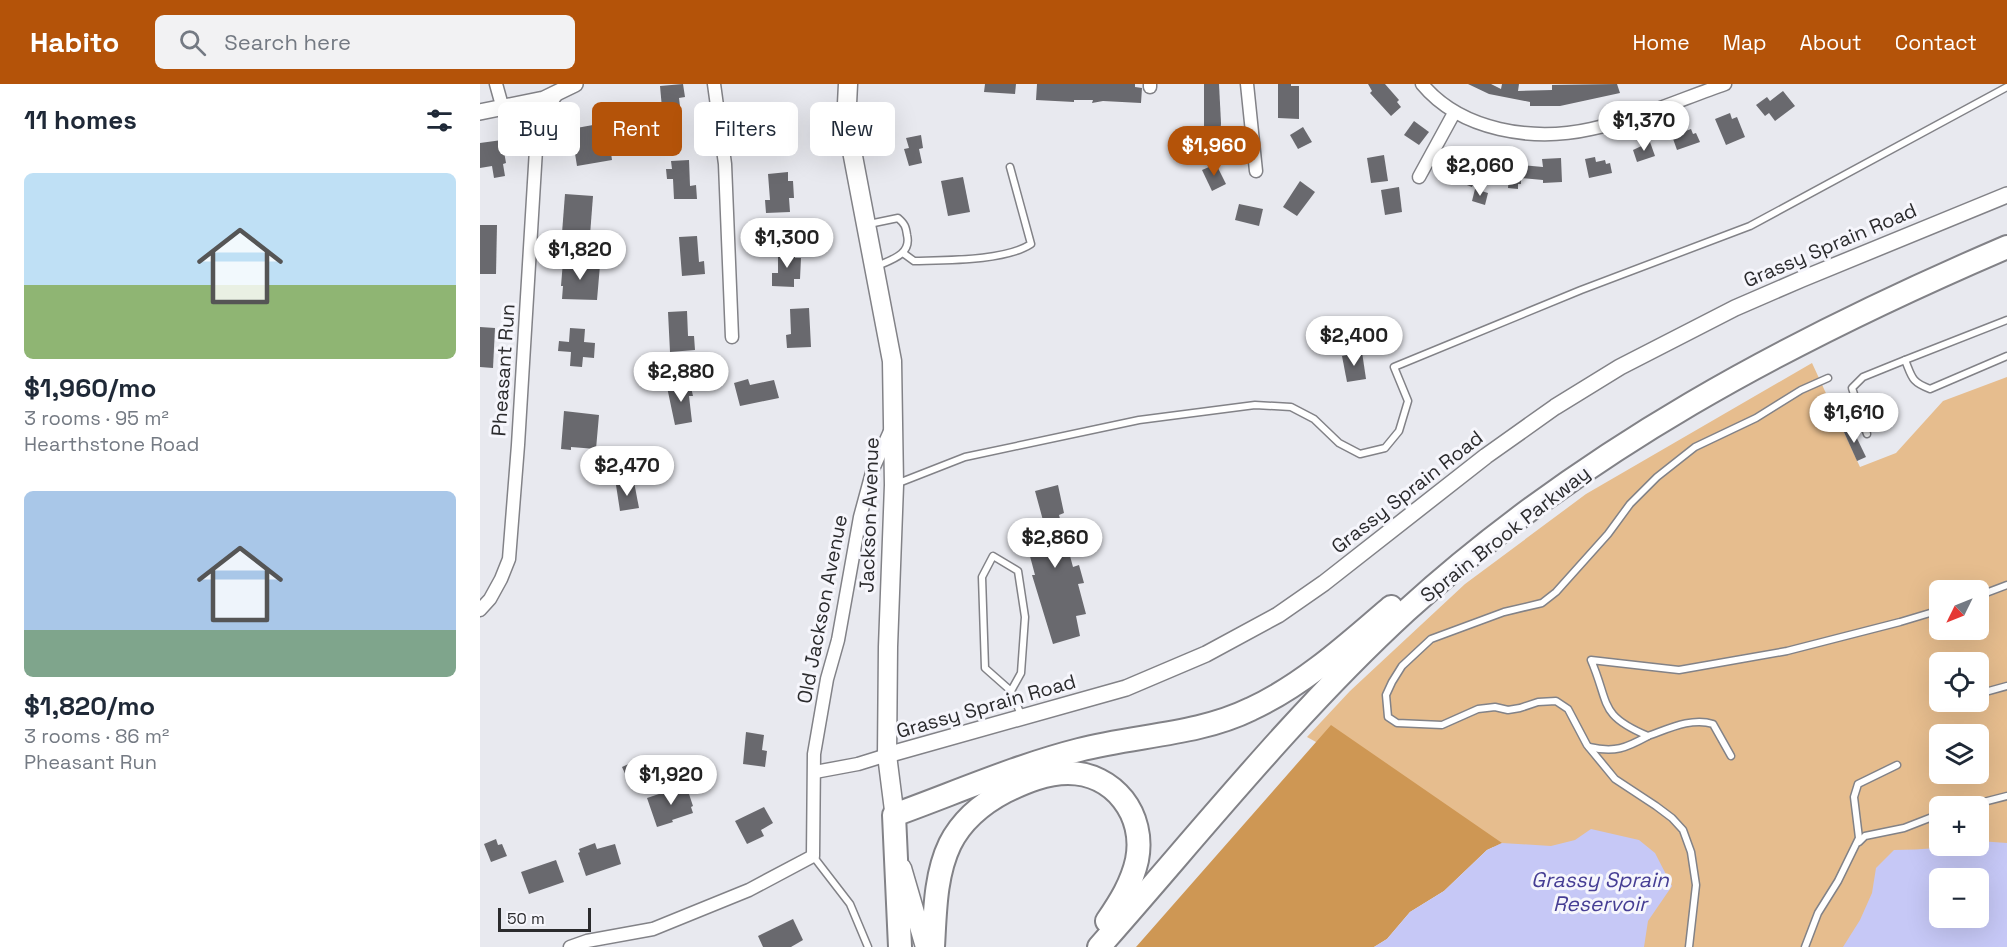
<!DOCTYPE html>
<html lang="en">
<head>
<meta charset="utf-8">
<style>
  :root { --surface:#fff; --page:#f2f2f3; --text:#1f2937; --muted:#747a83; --accent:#b45309 }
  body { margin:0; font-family:"Space Grotesk",sans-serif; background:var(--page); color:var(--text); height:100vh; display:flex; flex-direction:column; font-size:22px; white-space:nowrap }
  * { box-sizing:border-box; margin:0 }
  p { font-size:20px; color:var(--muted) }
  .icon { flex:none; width:33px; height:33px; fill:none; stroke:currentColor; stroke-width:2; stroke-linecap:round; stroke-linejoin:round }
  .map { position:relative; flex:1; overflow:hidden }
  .details { display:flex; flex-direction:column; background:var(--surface); width:480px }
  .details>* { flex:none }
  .banner { position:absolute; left:18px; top:18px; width:570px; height:54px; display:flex; gap:12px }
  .needle { width:39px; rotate:227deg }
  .fabs { position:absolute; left:1449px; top:496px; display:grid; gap:12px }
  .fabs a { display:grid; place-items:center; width:60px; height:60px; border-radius:9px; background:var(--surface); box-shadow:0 6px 24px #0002; font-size:30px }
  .scale { position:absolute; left:18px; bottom:15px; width:93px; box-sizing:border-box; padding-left:6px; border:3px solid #2b2b2d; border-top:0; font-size:16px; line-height:21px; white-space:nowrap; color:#2b2b2d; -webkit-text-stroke:4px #f6f6fc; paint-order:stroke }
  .price { position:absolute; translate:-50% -51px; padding:0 14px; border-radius:21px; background:#fff; color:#222; font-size:20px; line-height:39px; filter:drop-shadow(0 2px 3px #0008) }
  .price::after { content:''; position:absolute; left:50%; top:36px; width:18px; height:14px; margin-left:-9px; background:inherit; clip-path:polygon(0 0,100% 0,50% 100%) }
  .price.on { background:var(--accent); color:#fff }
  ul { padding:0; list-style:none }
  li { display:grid; align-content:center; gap:12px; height:318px; padding:0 24px }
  li span { display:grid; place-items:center; height:186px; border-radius:9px; color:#555 }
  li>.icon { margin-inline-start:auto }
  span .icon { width:108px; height:108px; fill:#fffc; stroke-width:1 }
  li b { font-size:26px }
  h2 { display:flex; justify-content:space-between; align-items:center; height:72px; padding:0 24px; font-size:26px }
  .pill { padding:0 21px; border-radius:9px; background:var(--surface); box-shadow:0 6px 24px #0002; font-size:21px; line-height:54px }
  .pill.on { background:var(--accent); color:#fff }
  header { display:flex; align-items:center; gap:36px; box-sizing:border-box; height:84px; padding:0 30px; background:var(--accent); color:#fff }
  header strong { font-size:28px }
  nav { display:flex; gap:33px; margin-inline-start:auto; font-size:21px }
  .search { width:420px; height:54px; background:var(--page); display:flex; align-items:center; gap:15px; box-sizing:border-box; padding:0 21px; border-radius:9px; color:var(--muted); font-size:22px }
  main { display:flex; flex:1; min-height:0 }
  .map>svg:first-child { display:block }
  .green { fill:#e6bd8e; fill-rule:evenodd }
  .forest { fill:#ce9754 }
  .water { fill:#c6c8f6; fill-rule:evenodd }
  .building { fill:#69696e }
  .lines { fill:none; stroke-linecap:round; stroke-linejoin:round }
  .service-casing { stroke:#828287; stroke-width:9 }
  .minor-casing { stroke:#828287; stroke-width:15 }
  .tertiary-casing { stroke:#828287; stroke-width:18 }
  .secondary-casing { stroke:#828287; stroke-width:21 }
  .motorway-casing { stroke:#828287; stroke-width:26 }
  .service { stroke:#fff; stroke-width:6 }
  .minor { stroke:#fff; stroke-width:12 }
  .tertiary { stroke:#fff; stroke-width:15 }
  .secondary { stroke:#fff; stroke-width:18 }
  .motorway { stroke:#fff; stroke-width:22 }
  .labels { text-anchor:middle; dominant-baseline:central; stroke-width:6; stroke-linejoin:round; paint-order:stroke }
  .street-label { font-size:20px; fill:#2b2b2d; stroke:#f6f6fc }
  .water-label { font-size:21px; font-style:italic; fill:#463e94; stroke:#f6f6fc }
</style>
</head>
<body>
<header>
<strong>Habito</strong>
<div class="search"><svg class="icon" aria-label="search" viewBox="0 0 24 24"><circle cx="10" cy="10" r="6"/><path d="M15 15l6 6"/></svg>Search here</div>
<nav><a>Home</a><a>Map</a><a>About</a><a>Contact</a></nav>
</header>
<main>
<section class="details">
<h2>11 homes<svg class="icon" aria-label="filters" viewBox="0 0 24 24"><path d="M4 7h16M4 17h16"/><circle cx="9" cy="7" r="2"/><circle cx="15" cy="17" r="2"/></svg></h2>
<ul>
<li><span style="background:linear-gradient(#bfe0f5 60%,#8fb573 0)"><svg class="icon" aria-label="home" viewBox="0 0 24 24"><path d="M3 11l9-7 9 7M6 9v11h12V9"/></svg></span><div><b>$1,960/mo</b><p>3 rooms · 95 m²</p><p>Hearthstone Road</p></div></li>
<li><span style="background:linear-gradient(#a9c7e8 75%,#7fa58c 0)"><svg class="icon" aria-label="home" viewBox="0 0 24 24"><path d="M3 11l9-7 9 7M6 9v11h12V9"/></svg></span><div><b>$1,820/mo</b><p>3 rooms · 86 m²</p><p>Pheasant Run</p></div></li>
</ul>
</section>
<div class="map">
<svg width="1527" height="863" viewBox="0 0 1527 863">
  <rect width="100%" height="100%" fill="#e8e9ef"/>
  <path class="green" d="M1332,279L1380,383L1416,369L1463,317L1527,293V812L1498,795H1460V834L1455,863H1110L1025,773L994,746L827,653L870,607L985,500L1106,410ZM1460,507H1498V546H1460ZM1460,579H1498V618H1460ZM1460,651H1498V690H1460ZM1460,723H1498V762H1460Z"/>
  <polygon class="forest" points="851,641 1022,759 1007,766 964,807 930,828 907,855 894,863 656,863"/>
  <g class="water">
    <polygon points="1111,745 1159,756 1175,769 1192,802 1168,837 1164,863 894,863 907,855 930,828 964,807 1007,766 1022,759 1071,762 1095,756"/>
    <path d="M1499,757L1527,759V863H1363L1380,836L1392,809L1396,784L1414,766C1443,766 1470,762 1498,762ZM1460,795H1498V834H1460Z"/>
  </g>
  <g class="building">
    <polygon points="203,0 205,13 199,14 202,39 184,41 184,36 177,36 176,25 182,24 180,2"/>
    <polygon points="505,0 536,0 535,10 504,8"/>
    <polygon points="557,0 655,0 655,3 662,4 661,19 623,17 612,19 613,16 594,16 594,18 556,16"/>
    <polygon points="724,0 739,0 741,39 739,67 724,67"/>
    <polygon points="798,0 811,0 811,2 819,2 819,35 798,34"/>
    <polygon points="888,0 905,0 919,16 917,18 921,23 911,32 890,9 892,7"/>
    <polygon points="988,0 1011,0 1021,5 1022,0 1039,0 1038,7 1072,6 1072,1 1137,0 1140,9 1080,22 1050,22 1050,18 1009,10"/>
    <polygon points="1303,7 1315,22 1295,37 1289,29 1285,32 1276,21 1287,13 1290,17"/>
    <polygon points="301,20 306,57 287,59 284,34 279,35 277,22"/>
    <polygon points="1250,29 1252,35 1257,33 1265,53 1246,61 1235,35"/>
    <polygon points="934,37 949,48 939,61 924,51"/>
    <polygon points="113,41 114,43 127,41 132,76 97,82 91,45"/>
    <polygon points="823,43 832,58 818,65 810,51"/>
    <polygon points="1211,45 1213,50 1216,49 1220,58 1197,66 1192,52"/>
    <polygon points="441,51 443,64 439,65 442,79 429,82 424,65 429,64 426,54"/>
    <polygon points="22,56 26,79 23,80 25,92 14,94 12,82 0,84 0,59"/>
    <polygon points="1170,58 1175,72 1157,78 1153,66"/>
    <polygon points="904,71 908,97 891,99 887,74"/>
    <polygon points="1115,73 1116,78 1125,76 1126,80 1130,79 1132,89 1109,94 1105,75"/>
    <polygon points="1081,74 1082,98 1063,99 1063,96 1041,94 1041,100 1038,100 1038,105 1028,104 1030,80 1063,83 1062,75"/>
    <polygon points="982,75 1000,82 992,103 974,96"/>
    <polygon points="209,76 210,102 216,101 217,115 194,115 193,95 187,95 186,85 192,85 191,77"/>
    <polygon points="736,80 746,100 732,107 722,86"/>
    <polygon points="308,88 308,97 313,97 314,114 309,114 310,128 286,129 285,116 290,116 288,90"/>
    <polygon points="483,93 490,128 468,132 461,97"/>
    <polygon points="820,97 835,108 817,132 803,123"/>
    <polygon points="919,103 922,128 905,131 901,106"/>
    <polygon points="995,105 1008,109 1005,121 992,117"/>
    <polygon points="85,110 113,112 110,151 82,149"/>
    <polygon points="759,120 783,125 779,142 755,136"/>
    <polygon points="0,141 17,141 16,190 0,190"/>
    <polygon points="217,152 219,178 224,177 225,190 202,192 199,153"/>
    <polygon points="298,165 315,165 315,174 321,174 320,195 314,195 314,203 292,202 292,189 298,189"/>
    <polygon points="83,177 120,181 117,216 82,215 83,202 81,202"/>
    <polygon points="329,224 331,263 307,264 306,251 311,250 310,225"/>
    <polygon points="207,227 208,252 214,252 215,266 190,268 188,228"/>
    <polygon points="0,243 15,244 13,284 0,283"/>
    <polygon points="90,244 105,245 104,258 115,259 114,274 103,273 102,283 90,282 91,268 78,267 79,257 89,258"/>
    <polygon points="882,268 886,295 867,298 862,272"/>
    <polygon points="268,295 270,301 294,296 299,314 260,322 254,299"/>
    <polygon points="210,299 213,312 209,312 212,338 195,341 187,303"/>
    <polygon points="84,327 119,331 116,365 91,363 91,366 81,365"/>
    <polygon points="1371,342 1386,373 1377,377 1363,346"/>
    <polygon points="154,398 159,424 140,427 136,401"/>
    <polygon points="578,401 584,429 579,431 593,483 599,481 604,499 598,500 606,530 596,532 600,552 573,560 552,491 555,491 543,446 564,440 555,407"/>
    <polygon points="266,648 284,651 282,666 287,667 285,683 263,680"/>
    <polygon points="166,672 173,687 149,698 142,683"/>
    <polygon points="206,701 213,722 211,723 213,729 192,736 193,738 177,743 167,714"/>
    <polygon points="284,723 293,739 281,746 284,752 267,760 255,737"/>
    <polygon points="16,755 18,761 22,760 27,772 11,778 4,760"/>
    <polygon points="115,759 117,765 135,760 141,780 106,792 98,769 100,768 99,765"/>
    <polygon points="76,776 84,798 49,810 41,788"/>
    <polygon points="313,835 323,856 311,863 283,863 278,852"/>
  </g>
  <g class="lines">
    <defs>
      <g id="service">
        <path d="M389,140L418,134C425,140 426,143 427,151C432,171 410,176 395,183"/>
        <path d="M423,169L434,177C466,176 525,177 551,160L530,83"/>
        <path d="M1527,236L1425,276C1432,293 1431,298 1450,305L1527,272"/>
        <polyline points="1387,350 1372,304 1383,293 1425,276"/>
        <polyline points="416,400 485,373 659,336 775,321 811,323 834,335 859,359 880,370 905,364 919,347 928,317 914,283 1101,206 1270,142 1527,3"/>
        <polyline points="1498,512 1527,501"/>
        <polyline points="531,607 541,589 545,533 538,487 513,472 502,493 505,584 531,607 542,633"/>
        <polyline points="1498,610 1527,602"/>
        <polyline points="1473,618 1474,618"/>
        <path d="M1168,652C1188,645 1212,633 1233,640L1251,672"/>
        <path d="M1109,663C1135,669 1146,664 1168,652C1118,631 1130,620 1111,576L1199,586L1307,567L1420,538L1460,526"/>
        <polyline points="1484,723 1527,712"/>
        <polyline points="1379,758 1385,752 1424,744 1460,730"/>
        <polyline points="333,772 370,820 388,863"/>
        <polyline points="1209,863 1216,801 1211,768 1203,746 1192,734 1176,722 1135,695 1107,661 1088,625 1076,617 1058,618 1040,624 1028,626 1015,623 998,625 962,641 917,639 908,633 906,611 912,598 922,582 951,555 1024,528 1062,519 1076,508 1128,450 1150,420 1177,393 1215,363 1276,334 1321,306 1348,294"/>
        <polyline points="1325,863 1338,829 1358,797 1379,754 1374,713 1378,700 1417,681"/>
      </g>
      <g id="minor">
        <polyline points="16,0 23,25"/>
        <polyline points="234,0 245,80 252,253"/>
        <polyline points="767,0 776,87"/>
        <path d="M942,0C981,47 1053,58 1111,45C1155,36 1202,15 1245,0"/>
        <polyline points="670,3 670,0"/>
        <polyline points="939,93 974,29"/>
        <polyline points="0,526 10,515 21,495 29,475 38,361 57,49 62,33 78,8"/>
        <polyline points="335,688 378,680 407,671"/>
        <polyline points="90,863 107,857 173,845 269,806 333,772 334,670 347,595 358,556 380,433 393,385 411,345"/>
      </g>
      <g id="tertiary">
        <polyline points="0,28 64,15 95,0"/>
        <polyline points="407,671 646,604 726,570 798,531 844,499 1006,372 1075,323 1140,283 1255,224 1322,195 1527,111"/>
      </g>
      <g id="secondary">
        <polyline points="368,0 367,20 372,67 412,277 414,401 408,563 407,671 416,742"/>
        <polyline points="422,784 445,863"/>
      </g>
      <g id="motorway">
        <path d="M420,863L414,731C475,709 536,682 599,666C656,651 718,651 771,625C823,601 868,560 911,523"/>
        <path d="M453,863C455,829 455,791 470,760C482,736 503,719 526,707C545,698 566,689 588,689C634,689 666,731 657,776C652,799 640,818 627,837"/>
        <path d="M619,863C719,750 814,630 926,527C1103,366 1308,257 1527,163"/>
      </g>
    </defs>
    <use href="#service" class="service-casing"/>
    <use href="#minor" class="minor-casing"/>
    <use href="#tertiary" class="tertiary-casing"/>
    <use href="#secondary" class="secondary-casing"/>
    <use href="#motorway" class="motorway-casing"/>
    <use href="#service" class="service"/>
    <use href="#minor" class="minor"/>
    <use href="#tertiary" class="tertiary"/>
    <use href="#secondary" class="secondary"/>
    <use href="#motorway" class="motorway"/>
  </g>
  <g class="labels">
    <g class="street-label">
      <text transform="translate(1350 161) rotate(-23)">Grassy Sprain Road</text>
      <text transform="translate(23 286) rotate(-86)">Pheasant Run</text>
      <text transform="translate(927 408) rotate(-38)">Grassy Sprain Road</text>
      <text transform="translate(389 431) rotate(-88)">Jackson Avenue</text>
      <text transform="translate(1025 450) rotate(-38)">Sprain Brook Parkway</text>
      <text transform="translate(342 525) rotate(-79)">Old Jackson Avenue</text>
      <text transform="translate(506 622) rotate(-16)">Grassy Sprain Road</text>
    </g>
    <g class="water-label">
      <text x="1120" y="795">Grassy Sprain<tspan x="1120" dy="24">Reservoir</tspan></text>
    </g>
  </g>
</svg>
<div class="fabs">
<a><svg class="needle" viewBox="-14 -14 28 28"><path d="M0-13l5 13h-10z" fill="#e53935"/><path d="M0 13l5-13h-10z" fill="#747a83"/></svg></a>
<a><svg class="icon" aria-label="locate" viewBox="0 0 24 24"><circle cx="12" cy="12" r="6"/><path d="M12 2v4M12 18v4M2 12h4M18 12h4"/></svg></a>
<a><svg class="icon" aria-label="layers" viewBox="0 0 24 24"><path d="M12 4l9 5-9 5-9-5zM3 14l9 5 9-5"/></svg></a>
<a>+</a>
<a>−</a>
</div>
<div class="scale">50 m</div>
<b class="price" style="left:1164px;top:68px">$1,370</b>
<b class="price on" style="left:734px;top:93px">$1,960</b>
<b class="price" style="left:1000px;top:113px">$2,060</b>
<b class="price" style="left:307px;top:185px">$1,300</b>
<b class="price" style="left:100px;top:197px">$1,820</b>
<b class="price" style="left:874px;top:283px">$2,400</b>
<b class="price" style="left:201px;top:319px">$2,880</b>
<b class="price" style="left:1374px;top:360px">$1,610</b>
<b class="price" style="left:147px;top:413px">$2,470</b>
<b class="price" style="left:575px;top:485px">$2,860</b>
<b class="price" style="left:191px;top:722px">$1,920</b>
<div class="banner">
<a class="pill">Buy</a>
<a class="pill on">Rent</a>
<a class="pill">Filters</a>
<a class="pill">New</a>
</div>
</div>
</main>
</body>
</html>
